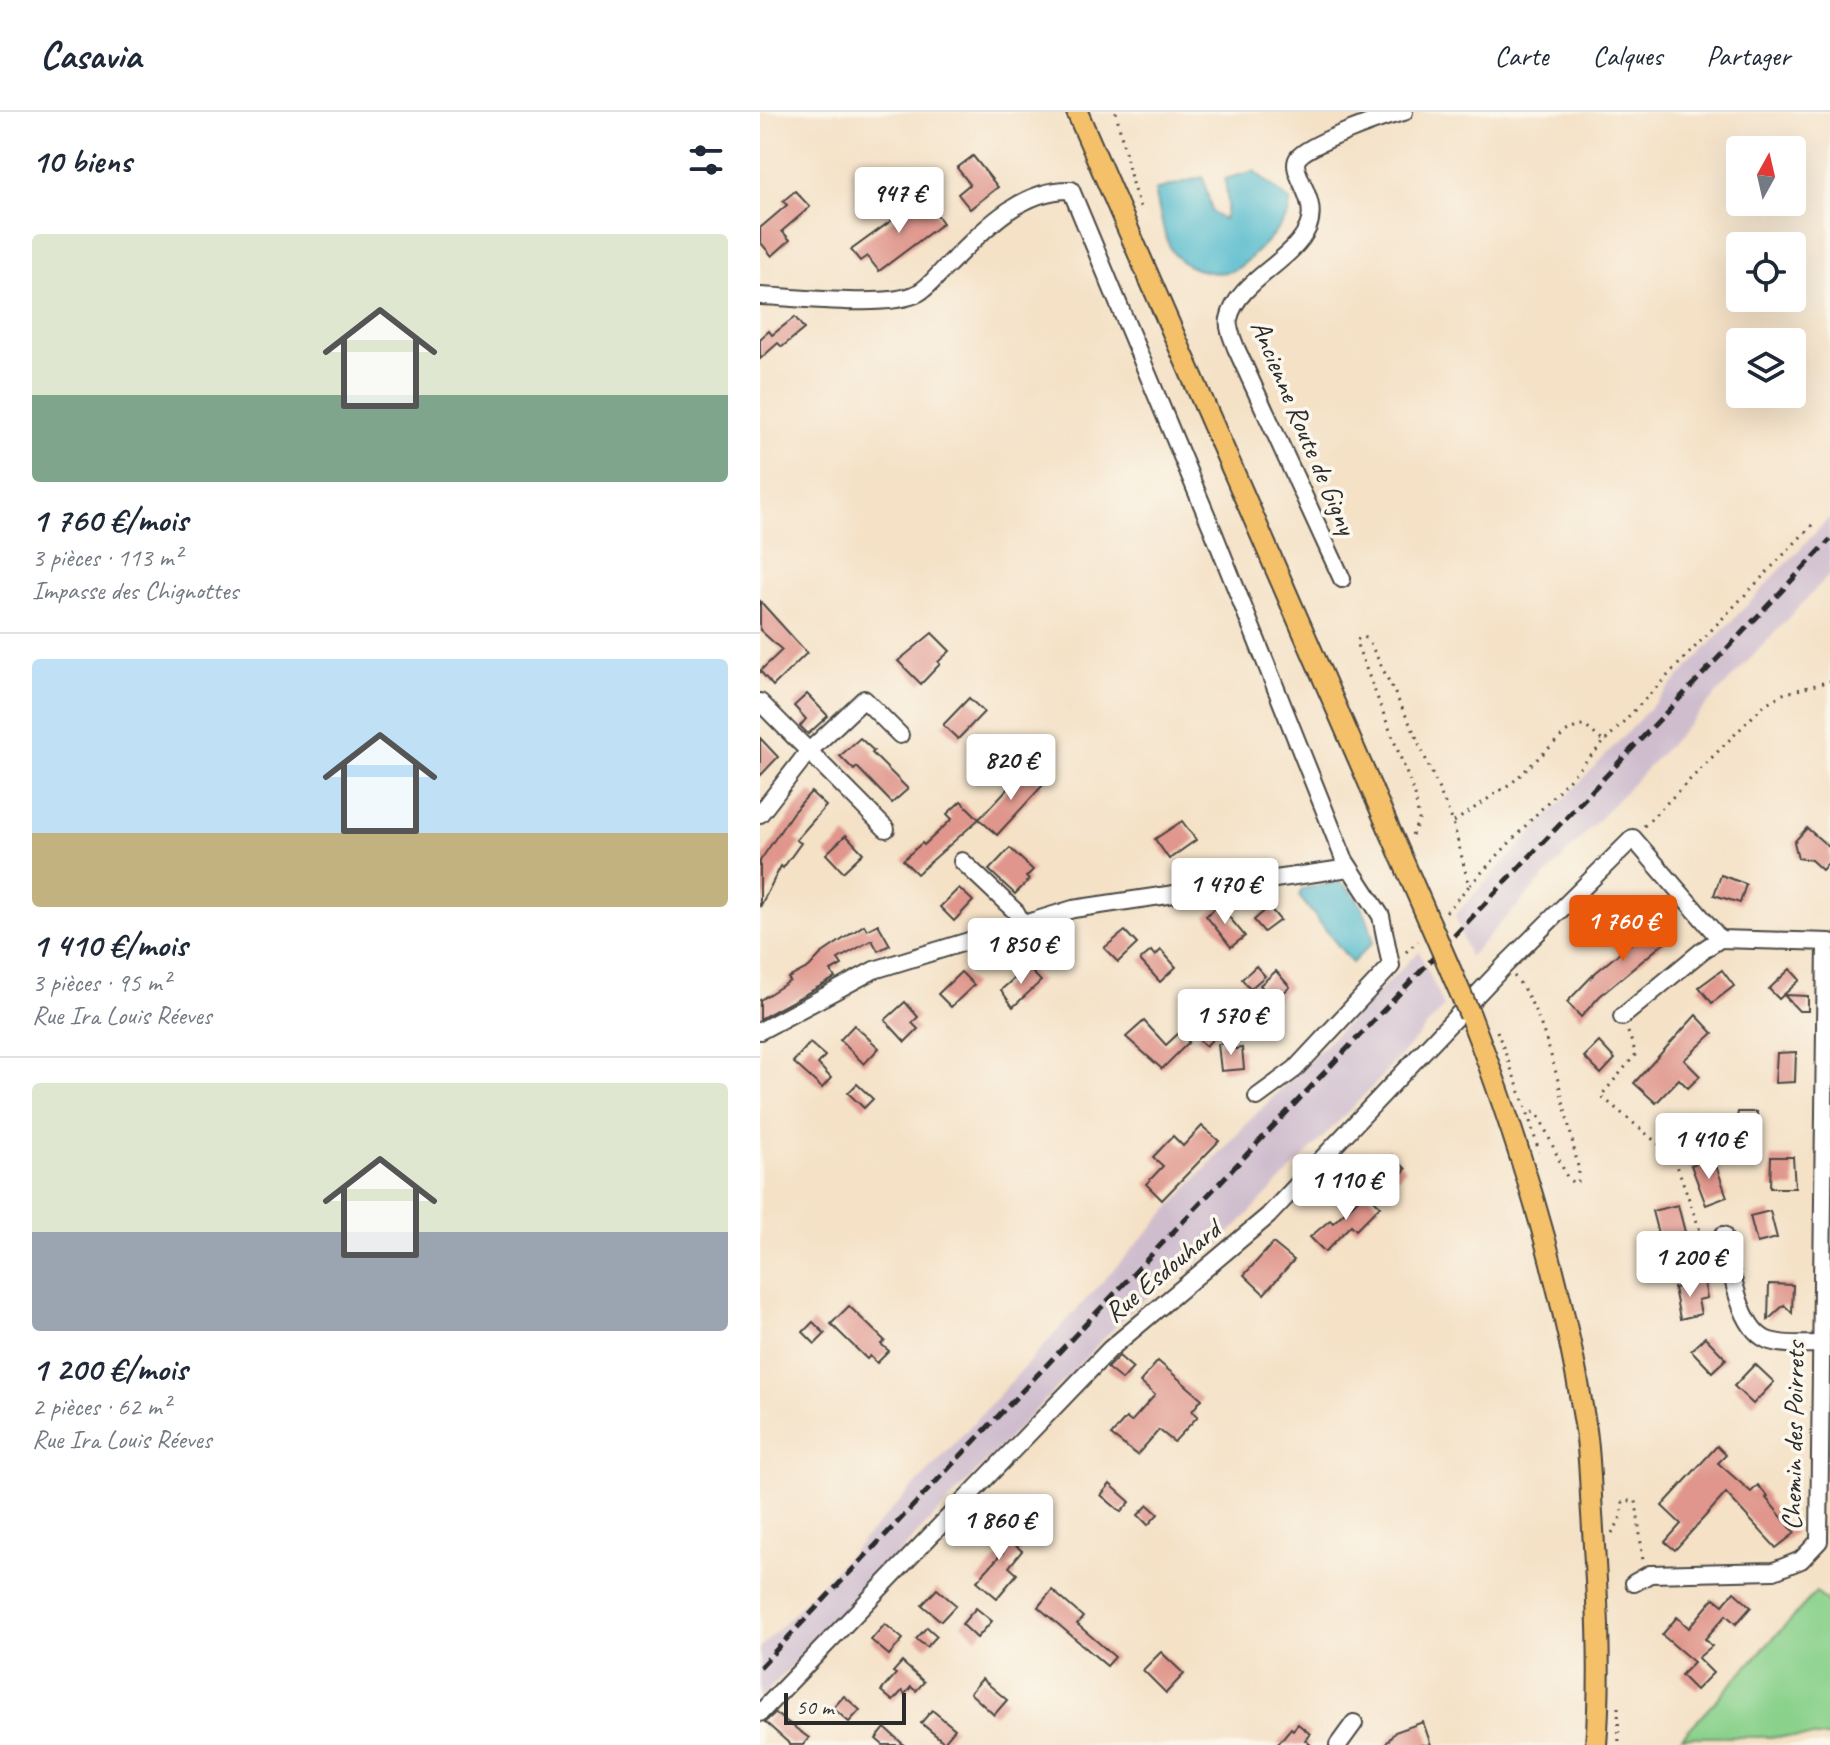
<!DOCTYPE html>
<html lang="fr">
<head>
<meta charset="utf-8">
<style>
  :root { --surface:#fff; --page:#f6f6f7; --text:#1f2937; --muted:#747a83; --line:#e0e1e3; --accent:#ea580c }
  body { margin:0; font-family:Caveat,sans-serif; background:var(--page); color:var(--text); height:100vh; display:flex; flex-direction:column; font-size:30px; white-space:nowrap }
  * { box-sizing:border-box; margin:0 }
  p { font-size:26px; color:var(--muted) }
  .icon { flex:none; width:44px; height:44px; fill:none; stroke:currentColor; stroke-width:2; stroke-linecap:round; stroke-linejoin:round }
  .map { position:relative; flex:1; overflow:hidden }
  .panel { display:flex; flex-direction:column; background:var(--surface); width:760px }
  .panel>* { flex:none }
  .needle { width:52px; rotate:8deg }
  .tools { position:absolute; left:966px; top:24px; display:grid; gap:16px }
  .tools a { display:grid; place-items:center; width:80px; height:80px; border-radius:8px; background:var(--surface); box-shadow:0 8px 32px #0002; font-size:40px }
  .scale { position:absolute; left:24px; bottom:20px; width:122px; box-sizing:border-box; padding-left:8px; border:4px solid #2b2b2b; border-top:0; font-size:22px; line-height:28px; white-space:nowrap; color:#2b2b2b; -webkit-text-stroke:6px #fbf7ec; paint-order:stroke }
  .price { position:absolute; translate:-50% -68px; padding:0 18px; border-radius:8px; background:#fff; color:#222; font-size:26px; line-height:52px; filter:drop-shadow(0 2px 4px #0008) }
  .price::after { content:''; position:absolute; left:50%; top:48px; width:24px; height:18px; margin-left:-12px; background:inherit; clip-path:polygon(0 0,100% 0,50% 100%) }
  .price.current { background:var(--accent); color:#fff }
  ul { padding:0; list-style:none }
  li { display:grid; align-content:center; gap:16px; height:424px; padding:0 32px }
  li+li { border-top:2px solid var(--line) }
  li span { display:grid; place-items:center; height:248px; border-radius:8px; color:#555 }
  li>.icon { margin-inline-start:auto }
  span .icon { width:144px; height:144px; fill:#fffc; stroke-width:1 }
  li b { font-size:34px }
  h2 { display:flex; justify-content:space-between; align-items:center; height:96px; padding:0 32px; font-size:34px }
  header { display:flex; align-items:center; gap:48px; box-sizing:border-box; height:112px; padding:0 40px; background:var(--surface); border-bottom:2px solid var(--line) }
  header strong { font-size:38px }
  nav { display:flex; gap:44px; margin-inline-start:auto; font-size:28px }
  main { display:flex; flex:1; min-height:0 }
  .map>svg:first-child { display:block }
  .industrial { fill:#cfbdce }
  .green { fill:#8ad18c; stroke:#5a7e5c; stroke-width:2 }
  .water { fill:#4fb9cc; stroke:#3d727c; stroke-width:2 }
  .building { fill:#e0968c }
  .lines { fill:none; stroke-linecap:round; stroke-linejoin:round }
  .minor-casing { stroke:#494642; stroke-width:20 }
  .major-casing { stroke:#494642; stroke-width:24 }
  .path { stroke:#494642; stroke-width:3; stroke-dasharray:2 6; stroke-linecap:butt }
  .minor { stroke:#fff; stroke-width:16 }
  .major { stroke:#f4c16b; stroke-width:20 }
  .rail { stroke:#2b2b2b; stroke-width:5; stroke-dasharray:12 6; stroke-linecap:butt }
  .major-bridge-casing { stroke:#494642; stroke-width:24; stroke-linecap:butt }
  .major-bridge { stroke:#f4c16b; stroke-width:20 }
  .labels { text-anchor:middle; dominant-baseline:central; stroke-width:7; stroke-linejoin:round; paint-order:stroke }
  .street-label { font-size:28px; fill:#2b2b2b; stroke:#fbf7ec }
</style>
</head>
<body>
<header>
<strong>Casavia</strong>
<nav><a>Carte</a><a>Calques</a><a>Partager</a></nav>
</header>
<main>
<section class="panel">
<h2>10 biens<svg class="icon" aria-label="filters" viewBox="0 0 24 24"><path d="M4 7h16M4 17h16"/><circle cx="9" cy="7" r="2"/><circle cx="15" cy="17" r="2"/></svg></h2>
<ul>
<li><span style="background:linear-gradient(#dfe7d0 65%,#7fa58c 0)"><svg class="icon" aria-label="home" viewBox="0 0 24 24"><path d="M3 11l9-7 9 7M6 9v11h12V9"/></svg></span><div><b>1 760 €/mois</b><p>3 pièces · 113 m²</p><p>Impasse des Chignottes</p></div></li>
<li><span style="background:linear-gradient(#bfe0f5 70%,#c2b280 0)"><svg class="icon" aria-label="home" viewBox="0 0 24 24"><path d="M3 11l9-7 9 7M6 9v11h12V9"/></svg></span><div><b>1 410 €/mois</b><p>3 pièces · 95 m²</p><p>Rue Ira Louis Réeves</p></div></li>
<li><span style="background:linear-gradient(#dfe7d0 60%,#9aa5b1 0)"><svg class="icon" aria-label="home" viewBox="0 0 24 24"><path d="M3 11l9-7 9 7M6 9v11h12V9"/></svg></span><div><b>1 200 €/mois</b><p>2 pièces · 62 m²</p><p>Rue Ira Louis Réeves</p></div></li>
</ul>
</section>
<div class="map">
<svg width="1070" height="1633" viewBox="0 0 1070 1633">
  <rect width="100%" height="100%" fill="#fbf7ec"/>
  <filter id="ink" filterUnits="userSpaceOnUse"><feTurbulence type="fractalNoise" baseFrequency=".0125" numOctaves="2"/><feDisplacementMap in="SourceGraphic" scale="16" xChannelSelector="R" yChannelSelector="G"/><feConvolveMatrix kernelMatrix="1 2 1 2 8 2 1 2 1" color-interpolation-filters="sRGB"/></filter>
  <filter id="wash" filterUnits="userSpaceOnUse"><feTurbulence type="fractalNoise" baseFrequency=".006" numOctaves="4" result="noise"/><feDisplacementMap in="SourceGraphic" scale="32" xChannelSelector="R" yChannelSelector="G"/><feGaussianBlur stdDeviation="1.8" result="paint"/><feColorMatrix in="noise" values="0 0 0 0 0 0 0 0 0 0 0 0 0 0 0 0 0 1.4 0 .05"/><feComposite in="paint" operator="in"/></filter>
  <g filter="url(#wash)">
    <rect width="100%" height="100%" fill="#f4e1c6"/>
    <g class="industrial">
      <polygon points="1070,405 1070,462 709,845 695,803"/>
      <polygon points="659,839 684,895 616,971 458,1133 373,1196 0,1587 0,1536 183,1344 492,1006"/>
    </g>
    <polygon class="green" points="1056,1480 1070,1493 1070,1625 922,1625"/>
    <g class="water">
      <path d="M494,59L530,89C530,93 529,98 528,102C524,113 489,149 478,156C461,166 428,159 415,143C404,130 399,96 395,78L443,65L452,100L464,108L468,93L465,67Z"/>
      <path d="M580,770C598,781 611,810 613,830L592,851L539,784L542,777Z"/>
    </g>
    <g id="blocks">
      <g class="building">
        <polygon points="213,44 238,75 210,97 198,82 210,72 197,56"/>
        <polygon points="166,59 179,75 165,86 153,71"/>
        <polygon points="35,79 50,95 22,119 30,128 12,144 0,130 0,116 27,93 23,89"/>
        <polygon points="164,85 183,111 119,159 107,144 100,149 91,138"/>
        <polygon points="35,205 44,217 22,235 18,231 0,247 0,227 9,219 12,223"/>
        <polygon points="0,489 47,541 13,574 0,559 22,538 0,518"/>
        <polygon points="172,521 190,539 178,550 180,552 161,572 138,549"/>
        <polygon points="47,582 68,604 48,622 40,614 46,607 34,594"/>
        <polygon points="209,586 224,600 198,627 183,613"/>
        <polygon points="0,626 18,645 0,664"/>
        <polygon points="100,626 114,639 112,641 148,677 132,691 97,655 94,658 80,644"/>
        <polygon points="266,657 283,673 237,723 219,707"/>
        <polygon points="51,680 66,694 36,728 41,731 23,756 21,754 0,795 0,749 33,700"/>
        <polygon points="201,689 219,707 157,762 143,748 162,731 164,733 192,707 187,702"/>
        <polygon points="422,709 436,728 409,747 395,727"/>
        <polygon points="1047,716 1070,736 1070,749 1062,758 1051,748 1038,746 1034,730"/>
        <polygon points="86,723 103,741 83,760 66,742"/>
        <polygon points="250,736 273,758 266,765 269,768 255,782 229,758"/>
        <polygon points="961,763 986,772 980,791 954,783"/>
        <polygon points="199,776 213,789 194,809 180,795"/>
        <polygon points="459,793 485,824 471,835 446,804"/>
        <polygon points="509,795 520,808 504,820 494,808"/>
        <polygon points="899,800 916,821 840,884 821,905 807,890 835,861 884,821 879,815"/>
        <polygon points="118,812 130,833 118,839 112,828 78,847 82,853 71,859 75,866 0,907 0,888 30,869 28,866 49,855 61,842 104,813 107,818"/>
        <polygon points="365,819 377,832 358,850 344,836"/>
        <polygon points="401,838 416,855 400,870 380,848 391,839 395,844"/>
        <polygon points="496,854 505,864 490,877 482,867"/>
        <polygon points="267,855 281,869 253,895 241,878"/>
        <polygon points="1030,857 1040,868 1019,887 1009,877"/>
        <polygon points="962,858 974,874 952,891 939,875"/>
        <polygon points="516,859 530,875 514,889 500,873"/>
        <polygon points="201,860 214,873 191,895 178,882"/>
        <polygon points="1024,883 1048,884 1048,899 1039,899"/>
        <polygon points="145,890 158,905 152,911 158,917 145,930 125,908"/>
        <polygon points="461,900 470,909 446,934 436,925"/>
        <polygon points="936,903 953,921 924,948 940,964 928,976 919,967 896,991 874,971"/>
        <polygon points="384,909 406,933 420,920 429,930 402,957 366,925"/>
        <polygon points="94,913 119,936 104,952 80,928"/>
        <polygon points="474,930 475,937 482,936 484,957 461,959 458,932"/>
        <polygon points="839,930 855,947 841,962 824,945"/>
        <polygon points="50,931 65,944 58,952 71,966 62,976 33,950"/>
        <polygon points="1036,940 1035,970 1015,971 1017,941"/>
        <polygon points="97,972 113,987 104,996 88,981"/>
        <polygon points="978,1000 997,1000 998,1038 969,1038 969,1013 977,1005"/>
        <polygon points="442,1014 459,1029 402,1088 386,1072 403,1054 393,1045 413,1024 423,1034"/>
        <polygon points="632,1043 646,1057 628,1075 613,1061"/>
        <polygon points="953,1045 967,1085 946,1093 931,1053"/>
        <polygon points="1011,1045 1033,1045 1035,1076 1010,1076"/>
        <polygon points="606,1080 620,1094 596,1118 591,1113 565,1140 550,1125 570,1108 573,1111"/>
        <polygon points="918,1093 925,1120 899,1126 892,1099"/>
        <polygon points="1010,1099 1017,1126 997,1131 990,1104"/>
        <polygon points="513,1131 534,1148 504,1182 484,1163"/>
        <polygon points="944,1169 947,1186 938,1188 941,1202 920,1207 914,1176"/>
        <polygon points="1009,1172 1033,1173 1032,1201 1024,1193 1008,1208"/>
        <polygon points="89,1194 125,1229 121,1232 129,1239 117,1251 110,1244 107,1247 71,1212"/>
        <polygon points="53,1210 65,1222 55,1232 43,1220"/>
        <polygon points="945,1225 966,1247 952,1260 931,1238"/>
        <polygon points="359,1244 373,1256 362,1268 347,1256"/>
        <polygon points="398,1249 442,1287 432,1299 438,1304 414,1330 399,1318 377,1343 351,1323 366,1306 371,1310 395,1283 380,1270"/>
        <polygon points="995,1252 1014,1270 993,1292 974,1274"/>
        <polygon points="957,1334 966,1343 958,1351 991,1380 998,1373 1008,1385 1006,1386 1035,1421 1016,1436 966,1381 915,1438 905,1430 921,1412 902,1394"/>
        <polygon points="350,1372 370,1390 361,1400 341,1383"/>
        <polygon points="388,1393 398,1402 388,1413 378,1403"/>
        <polygon points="227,1409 262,1439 249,1455 257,1462 237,1486 217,1469 243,1440 218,1419"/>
        <polygon points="177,1477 196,1493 181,1509 162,1493"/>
        <polygon points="292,1478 323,1505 317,1512 355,1545 347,1554 278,1495"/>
        <polygon points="974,1480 991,1495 976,1512 966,1503 945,1527 952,1534 938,1546 953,1561 936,1578 921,1563 934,1550 902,1523 917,1505 929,1516 954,1486 963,1493"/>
        <polygon points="216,1496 232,1509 217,1526 202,1512"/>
        <polygon points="125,1512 143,1527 129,1543 111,1528"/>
        <polygon points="167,1515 177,1524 167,1535 156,1527"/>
        <polygon points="401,1540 424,1562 406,1581 383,1558"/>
        <polygon points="142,1550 164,1570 156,1579 151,1575 145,1582 142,1579 133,1589 121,1579 136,1562 133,1560"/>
        <polygon points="222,1567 247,1588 234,1603 210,1581"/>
        <polygon points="84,1584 100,1598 89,1610 73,1596"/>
        <polygon points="172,1598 195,1617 184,1630 161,1611"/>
        <polygon points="15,1601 49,1626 43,1633 31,1633 5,1610"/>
        <polygon points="663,1610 671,1633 625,1633 635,1620"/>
        <polygon points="538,1612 550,1622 545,1628 551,1633 517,1633 531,1616 533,1618"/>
        <polygon points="125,1616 144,1633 123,1633 116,1627"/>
      </g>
    </g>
  </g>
  <g filter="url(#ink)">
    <use href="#blocks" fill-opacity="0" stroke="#494642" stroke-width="2"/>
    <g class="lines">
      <defs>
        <g id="minor">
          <path d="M0,184C36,185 129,197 158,181C168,176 177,164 185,156C220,122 258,77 311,78L453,419L584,747L621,804L631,854L535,957L497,985"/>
          <path d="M582,467L476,236C473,228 467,215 469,207C477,169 533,150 548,115C560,86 528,60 538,46C547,32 626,4 644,0"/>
          <polyline points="0,590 126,717"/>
          <polyline points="0,702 48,640 104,587 140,623"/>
          <polyline points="202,749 256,800 263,813"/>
          <polyline points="862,905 943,838 960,827"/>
          <polyline points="0,919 114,858 313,797 589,756"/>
          <path d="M963,1123C971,1153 978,1219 1010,1229C1026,1234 1045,1232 1061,1232"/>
          <polyline points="874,1471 890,1462 1014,1459 1041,1448 1059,1429 1066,830"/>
          <polyline points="0,1601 350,1237 508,1104 745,853 873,726 960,827 1070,830"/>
          <polyline points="578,1633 594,1611"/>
        </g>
        <g id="major">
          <polyline points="317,0 670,811"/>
          <path d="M710,903C761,1034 803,1173 825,1312C830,1341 830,1372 832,1402C837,1479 842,1557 836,1633"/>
        </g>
      </defs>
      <use href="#minor" class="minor-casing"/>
      <use href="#major" class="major-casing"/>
      <g class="path">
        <polyline points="356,0 373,75 381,97"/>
        <polyline points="694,710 754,669 805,621 818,614 825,614 844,630 1053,412"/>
        <polyline points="884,714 1005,592 1023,582 1070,569"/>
        <polyline points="652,723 659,708 655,683 597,533 597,528 601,525 606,526 610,531 654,620 693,710 709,774 685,801"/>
        <polyline points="710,773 844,630"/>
        <polyline points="646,840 658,829"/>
        <path d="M754,864C788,901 807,1008 819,1059L818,1069L813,1071L807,1065L780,1006L776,1001L767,999"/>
        <polyline points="737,919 767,999 779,1040"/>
        <polyline points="868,920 876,942 841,984 914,1045 943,1127 947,1126"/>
        <polyline points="852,1421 860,1408 863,1389 876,1389 883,1449"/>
        <polyline points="858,1595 859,1633"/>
      </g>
      <use href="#minor" class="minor"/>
      <use href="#major" class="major"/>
      <polyline class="rail" points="0,1555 1070,428"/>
      <defs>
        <polyline id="major-bridge" points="670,811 710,903"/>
      </defs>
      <use href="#major-bridge" class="major-bridge-casing"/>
      <use href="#major-bridge" class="major-bridge"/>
    </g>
  </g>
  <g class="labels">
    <g class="street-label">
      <text transform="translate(544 315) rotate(67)">Ancienne Route de Gigny</text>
      <text transform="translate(402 1159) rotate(-40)">Rue Esdouhard</text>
      <text transform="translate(1033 1324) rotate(-89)">Chemin des Poirrets</text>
    </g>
  </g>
</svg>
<div class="tools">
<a><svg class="needle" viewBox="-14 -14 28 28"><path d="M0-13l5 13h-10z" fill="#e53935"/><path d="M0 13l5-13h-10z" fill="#747a83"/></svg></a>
<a><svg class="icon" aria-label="locate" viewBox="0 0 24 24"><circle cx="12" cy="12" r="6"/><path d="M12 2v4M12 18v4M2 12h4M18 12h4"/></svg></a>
<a><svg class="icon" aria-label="layers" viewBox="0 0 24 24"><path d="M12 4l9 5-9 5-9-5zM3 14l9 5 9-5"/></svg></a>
</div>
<div class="scale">50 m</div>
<b class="price" style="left:139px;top:123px">947 €</b>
<b class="price" style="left:251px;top:690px">820 €</b>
<b class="price" style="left:465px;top:814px">1 470 €</b>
<b class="price current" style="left:863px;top:851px">1 760 €</b>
<b class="price" style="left:261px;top:874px">1 850 €</b>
<b class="price" style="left:471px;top:945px">1 570 €</b>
<b class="price" style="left:949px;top:1069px">1 410 €</b>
<b class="price" style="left:586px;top:1110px">1 110 €</b>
<b class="price" style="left:930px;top:1187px">1 200 €</b>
<b class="price" style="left:239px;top:1450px">1 860 €</b>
</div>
</main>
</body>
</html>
